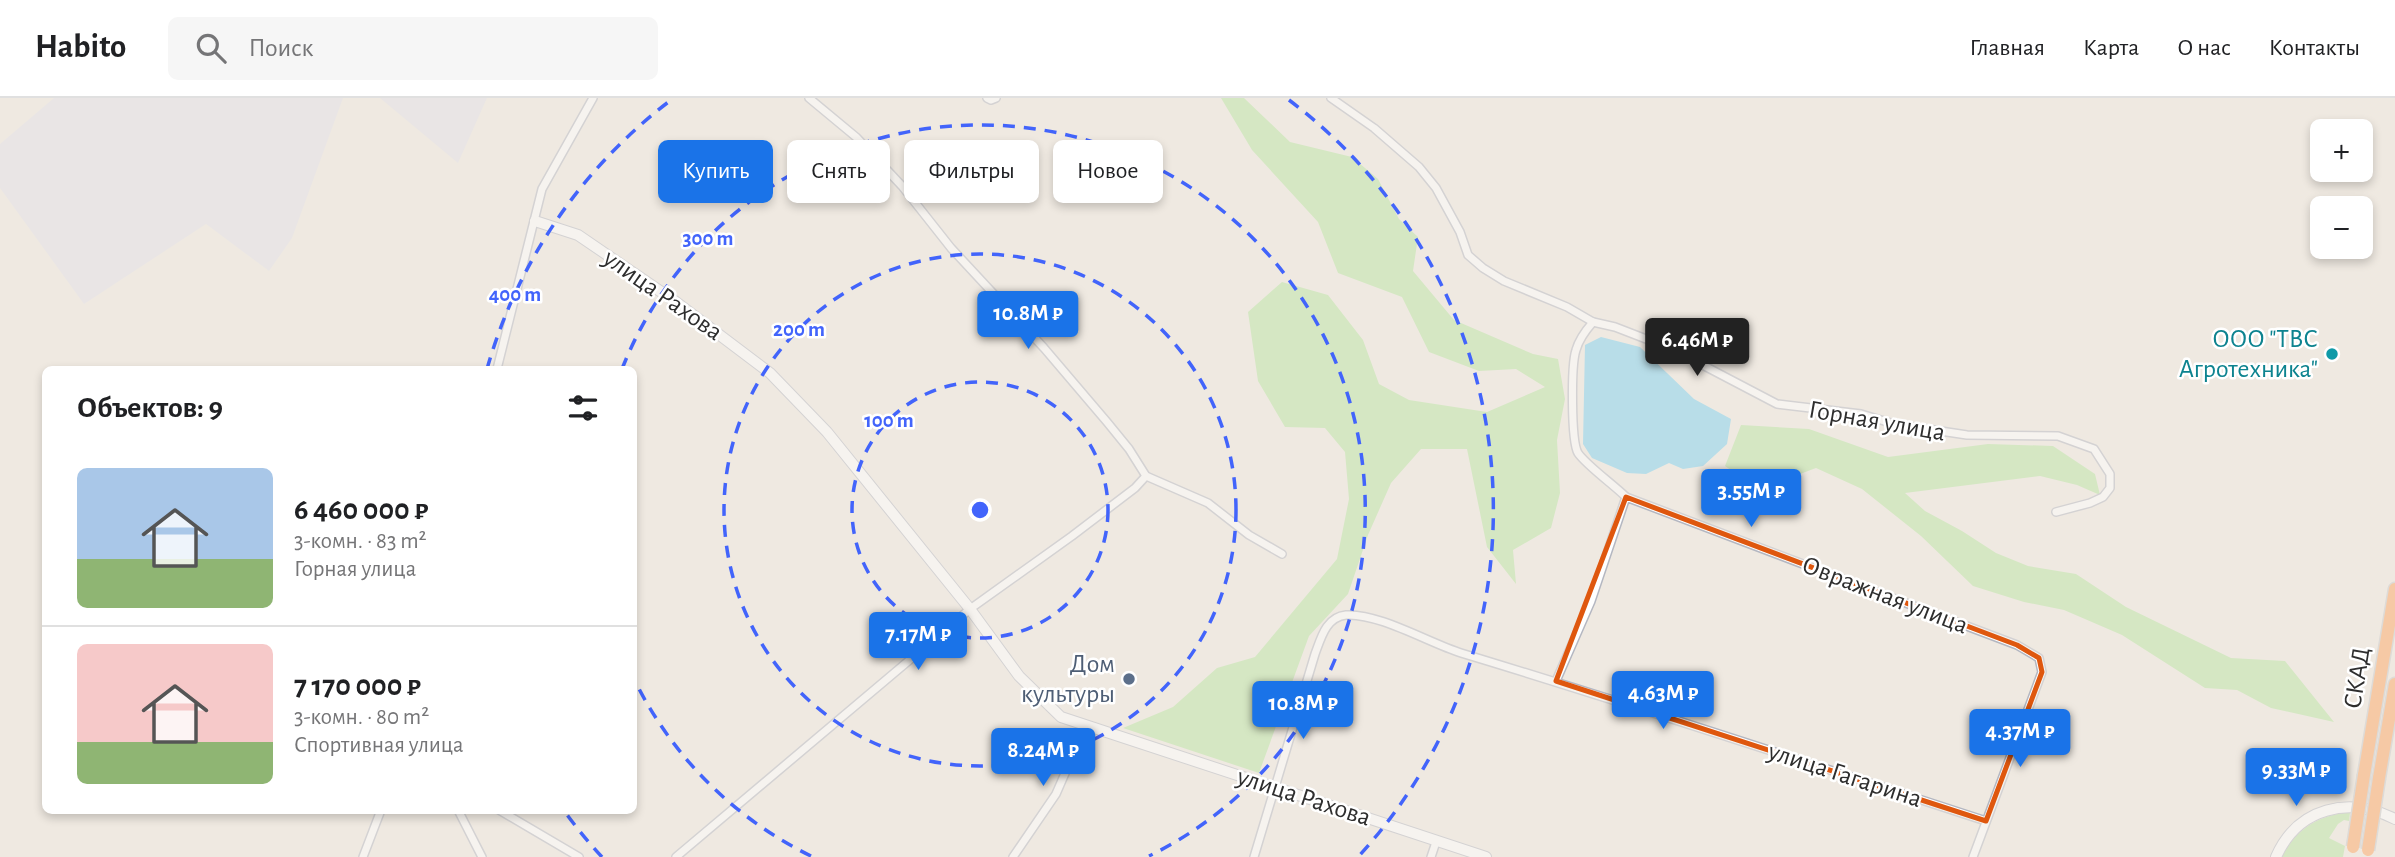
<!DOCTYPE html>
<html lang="ru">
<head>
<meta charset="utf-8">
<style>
  :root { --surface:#fff; --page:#f6f6f6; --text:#202124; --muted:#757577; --line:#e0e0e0; --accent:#1a73e8 }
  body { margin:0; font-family:"Alegreya Sans",sans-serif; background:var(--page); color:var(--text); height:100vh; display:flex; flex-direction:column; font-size:26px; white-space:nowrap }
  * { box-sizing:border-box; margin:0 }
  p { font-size:23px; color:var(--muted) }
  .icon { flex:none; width:38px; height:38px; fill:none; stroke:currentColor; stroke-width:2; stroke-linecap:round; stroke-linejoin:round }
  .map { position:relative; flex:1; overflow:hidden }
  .sheet { position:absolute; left:42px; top:268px; width:595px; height:448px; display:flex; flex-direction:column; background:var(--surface); border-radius:10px; box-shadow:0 4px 10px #0003 }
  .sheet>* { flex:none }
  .guide { position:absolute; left:658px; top:42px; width:665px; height:63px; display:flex; gap:14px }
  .fabs { position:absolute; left:2310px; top:21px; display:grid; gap:14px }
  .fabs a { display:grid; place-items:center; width:63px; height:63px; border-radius:10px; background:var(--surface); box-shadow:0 4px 10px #0003; font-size:35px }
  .price { position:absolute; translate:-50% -60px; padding:0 16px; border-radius:7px; background:var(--accent); color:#fff; font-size:23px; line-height:46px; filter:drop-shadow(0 2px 4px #0008) }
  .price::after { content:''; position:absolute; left:50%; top:42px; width:21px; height:16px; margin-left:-10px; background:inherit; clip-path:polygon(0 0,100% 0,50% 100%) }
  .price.current { background:#222; color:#fff }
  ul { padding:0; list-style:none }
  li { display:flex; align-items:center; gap:21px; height:175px; padding:0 35px }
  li+li { border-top:2px solid var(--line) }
  li span { display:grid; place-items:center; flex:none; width:196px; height:140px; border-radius:10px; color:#555 }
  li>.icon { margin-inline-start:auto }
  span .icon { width:84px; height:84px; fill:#fffc; stroke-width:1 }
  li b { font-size:30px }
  h2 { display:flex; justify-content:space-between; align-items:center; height:84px; padding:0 35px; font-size:30px }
  .pill { padding:0 24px; border-radius:10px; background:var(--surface); box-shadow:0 4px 10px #0003; font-size:24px; line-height:63px }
  .pill.current { background:var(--accent); color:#fff }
  header { display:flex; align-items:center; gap:42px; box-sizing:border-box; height:98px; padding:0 35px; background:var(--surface); border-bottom:2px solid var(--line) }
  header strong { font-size:33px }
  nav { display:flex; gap:38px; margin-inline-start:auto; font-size:24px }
  .search { width:490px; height:63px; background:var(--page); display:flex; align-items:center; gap:18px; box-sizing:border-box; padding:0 24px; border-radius:10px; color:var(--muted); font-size:26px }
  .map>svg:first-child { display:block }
  .industrial { fill:#e3e1e8 }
  .green { fill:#b6e59e }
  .water { fill:#75cff0 }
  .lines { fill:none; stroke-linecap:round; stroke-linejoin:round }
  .street-casing { stroke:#b4b7c1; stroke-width:10 }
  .secondary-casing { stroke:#b4b7c1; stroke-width:12 }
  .highway-casing { stroke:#c9c9c9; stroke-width:15 }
  .street { stroke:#fff; stroke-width:7 }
  .secondary { stroke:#fff; stroke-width:10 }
  .highway { stroke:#ffa35c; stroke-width:12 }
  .highway-bridge-casing { stroke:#c9c9c9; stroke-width:15; stroke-linecap:butt }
  .highway-bridge { stroke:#ffa35c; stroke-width:12 }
  .marked { fill:none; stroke:#df570e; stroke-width:5; stroke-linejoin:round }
  .ring { fill:none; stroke:#4264fb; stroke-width:3.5; stroke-dasharray:12 9 }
  .culture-dot { fill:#0f9aa8; stroke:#fff; stroke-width:2.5 }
  .service-dot { fill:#5c6f8a; stroke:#fff; stroke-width:2.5 }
  .labels { text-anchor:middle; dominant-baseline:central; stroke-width:5; stroke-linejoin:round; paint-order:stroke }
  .street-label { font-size:26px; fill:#2e2e2e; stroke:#fff }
  .culture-label { font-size:26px; fill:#0d838f; stroke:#fff; text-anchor:end }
  .service-label { font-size:26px; fill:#4e5e75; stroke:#fff; text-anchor:end }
  .centre { fill:#4264fb; stroke:#fff; stroke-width:3.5 }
  .ring-label { font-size:21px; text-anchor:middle; font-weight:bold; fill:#4264fb; stroke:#fff; stroke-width:5; stroke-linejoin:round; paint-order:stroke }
</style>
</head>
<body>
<header>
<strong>Habito</strong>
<div class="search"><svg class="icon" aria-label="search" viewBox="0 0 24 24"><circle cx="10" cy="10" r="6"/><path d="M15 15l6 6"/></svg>Поиск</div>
<nav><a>Главная</a><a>Карта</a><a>О нас</a><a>Контакты</a></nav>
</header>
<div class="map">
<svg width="2395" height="759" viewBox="0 0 2395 759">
  <rect width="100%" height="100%" fill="#efe9e1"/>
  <g class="industrial">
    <polygon points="54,0 343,0 292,140 269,173 206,126 84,206 0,90 0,46"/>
    <polygon points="380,0 487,0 458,65"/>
  </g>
  <g class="green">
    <polygon points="1221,0 1244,0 1290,44 1352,59 1378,81 1399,121 1418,139 1413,173 1454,222 1533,256 1558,261 1565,301 1557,342 1560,395 1551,430 1513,452 1516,486 1487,449 1467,351 1421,351 1391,385 1368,437 1348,496 1309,538 1259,675 1123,630 1173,609 1217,570 1255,559 1337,461 1349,401 1345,354 1325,330 1285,329 1258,283 1248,214 1282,184 1328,197 1363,242 1379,286 1409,302 1487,314 1545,289 1516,271 1479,273 1429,254 1402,199 1338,175 1318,124 1252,52"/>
    <polygon points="1741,327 1809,331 1888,359 1988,346 2053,348 2095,376 2100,397 2077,387 2040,378 1905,395 1925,413 1962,433 1996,455 2028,468 2076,476 2126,509 2231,560 2285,563 2334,624 2271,610 2237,592 2205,590 2122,537 2064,512 2024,504 1973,488 1921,438 1862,391 1816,370 1784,382 1751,386 1725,368"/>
    <path d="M2342,715H2350L2349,723L2344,722L2338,726L2329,740L2345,748L2343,759H2282C2295,733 2314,720 2342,715Z"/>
  </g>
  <polygon class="water" points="1601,239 1640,249 1694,301 1731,321 1727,346 1703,368 1683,371 1669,365 1646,376 1627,375 1592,360 1583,346 1585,247"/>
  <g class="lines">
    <defs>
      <g id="street">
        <polyline points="809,0 856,39 902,88 951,150 1044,250 1107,324 1129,351 1146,378 1208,405 1249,437 1282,456"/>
        <polyline points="987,0 991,2 996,0"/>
        <polyline points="1331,0 1374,30 1419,69 1436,90 1460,134 1468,157 1483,170 1504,183 1567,209 1593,224 1615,229 1672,251 1777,306 1861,316 1894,326 1967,337 2058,338 2094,351 2110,376 2110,390 2103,399 2090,405 2056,414"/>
        <path d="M1593,224C1586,232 1579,241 1576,252C1571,267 1571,343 1578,355C1586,367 1614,387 1626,399"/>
        <polyline points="497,271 542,91 593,0"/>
        <polyline points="1556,583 1591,503 1626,399 2017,547 2039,560 2042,574 1973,759"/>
        <polyline points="458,712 482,759"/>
        <polyline points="499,712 579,759"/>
        <polyline points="363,759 381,712"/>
        <polyline points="676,759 970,511 1072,438 1135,390 1146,378"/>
        <polyline points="1013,759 1056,696 1086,627"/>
        <path d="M1254,759L1315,556C1321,540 1326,519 1346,517C1379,515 1429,545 1461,555C1637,608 1811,666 1986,723"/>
        <polyline points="1431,759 1436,744"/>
      </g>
      <g id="secondary">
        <polyline points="535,123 578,137 676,204 770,275 827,334 970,511 1019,578 1061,619 1486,759"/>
        <path d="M2276,759C2298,709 2349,698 2395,721"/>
      </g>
      <g id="highway">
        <polyline points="2364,677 2395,491"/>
        <polyline points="2379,680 2395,586"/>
      </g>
    </defs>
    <use href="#street" class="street-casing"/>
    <use href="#secondary" class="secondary-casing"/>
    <use href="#highway" class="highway-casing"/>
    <use href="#street" class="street"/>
    <use href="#secondary" class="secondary"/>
    <use href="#highway" class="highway"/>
    <defs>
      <g id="highway-bridge">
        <polyline points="2353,749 2364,677"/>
        <polyline points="2368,752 2379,680"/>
      </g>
    </defs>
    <use href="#highway-bridge" class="highway-bridge-casing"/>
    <use href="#highway-bridge" class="highway-bridge"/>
  </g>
  <path d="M0 0H2395V759H0ZM1626,399L2017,547L2039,560L2042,574L1986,723L1556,583Z" fill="#efe9e1" fill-opacity=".55" fill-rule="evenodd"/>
  <path class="marked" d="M1626,399L2017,547L2039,560L2042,574L1986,723L1556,583Z"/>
  <g class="ring">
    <circle cx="980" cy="412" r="128"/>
    <circle cx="980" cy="412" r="256"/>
    <path d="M811 758A385 385 0 0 1 634 581M622 271A385 385 0 1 1 1149 758"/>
    <path d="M602 759A513 513 0 0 1 565 714M487 271A513 513 0 0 1 671 2M1289 2A513 513 0 0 1 1358 759"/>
  </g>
  <circle class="culture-dot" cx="2332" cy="256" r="7"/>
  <circle class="service-dot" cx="1129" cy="581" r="7"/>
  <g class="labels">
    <g class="street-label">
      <text transform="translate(663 197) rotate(35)">улица Рахова</text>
      <text transform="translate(1877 323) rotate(10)">Горная улица</text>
      <text transform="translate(1885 497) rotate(21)">Овражная улица</text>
      <text transform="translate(2357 580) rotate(-81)">СКАД</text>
      <text transform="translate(1845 677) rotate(18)">улица Гагарина</text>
      <text transform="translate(1304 699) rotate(18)">улица Рахова</text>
    </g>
    <g class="culture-label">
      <text x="2318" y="241">ООО "ТВС<tspan x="2318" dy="30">Агротехника"</tspan></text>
    </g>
    <g class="service-label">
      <text x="1115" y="566">Дом<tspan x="1115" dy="30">культуры</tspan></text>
    </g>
  </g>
  <circle cx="980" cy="412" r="10" class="centre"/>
  <g class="ring-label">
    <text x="708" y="147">300 m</text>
    <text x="515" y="203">400 m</text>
    <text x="799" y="238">200 m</text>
    <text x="889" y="329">100 m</text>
  </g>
</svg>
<div class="fabs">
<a>+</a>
<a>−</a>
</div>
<b class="price" style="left:1028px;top:253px">10.8M ₽</b>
<b class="price current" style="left:1697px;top:280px">6.46M ₽</b>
<b class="price" style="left:1751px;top:431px">3.55M ₽</b>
<b class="price" style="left:918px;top:574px">7.17M ₽</b>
<b class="price" style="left:1663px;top:633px">4.63M ₽</b>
<b class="price" style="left:1303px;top:643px">10.8M ₽</b>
<b class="price" style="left:2020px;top:671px">4.37M ₽</b>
<b class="price" style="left:1043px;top:690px">8.24M ₽</b>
<b class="price" style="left:2296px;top:710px">9.33M ₽</b>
<div class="guide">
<a class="pill current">Купить</a>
<a class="pill">Снять</a>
<a class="pill">Фильтры</a>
<a class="pill">Новое</a>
</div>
<section class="sheet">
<h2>Объектов: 9<svg class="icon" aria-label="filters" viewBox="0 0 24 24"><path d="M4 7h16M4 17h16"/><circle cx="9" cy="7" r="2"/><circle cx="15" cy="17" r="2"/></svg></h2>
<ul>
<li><span style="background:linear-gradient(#a9c7e8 65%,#8fb573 0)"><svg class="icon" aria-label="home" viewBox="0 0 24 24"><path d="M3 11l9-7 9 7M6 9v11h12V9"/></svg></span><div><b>6 460 000 ₽</b><p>3-комн. · 83 m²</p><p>Горная улица</p></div></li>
<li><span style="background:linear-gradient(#f6c9c9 70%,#8fb573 0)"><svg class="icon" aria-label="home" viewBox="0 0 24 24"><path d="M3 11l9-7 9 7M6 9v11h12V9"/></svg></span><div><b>7 170 000 ₽</b><p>3-комн. · 80 m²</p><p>Спортивная улица</p></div></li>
</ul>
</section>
</div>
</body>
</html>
